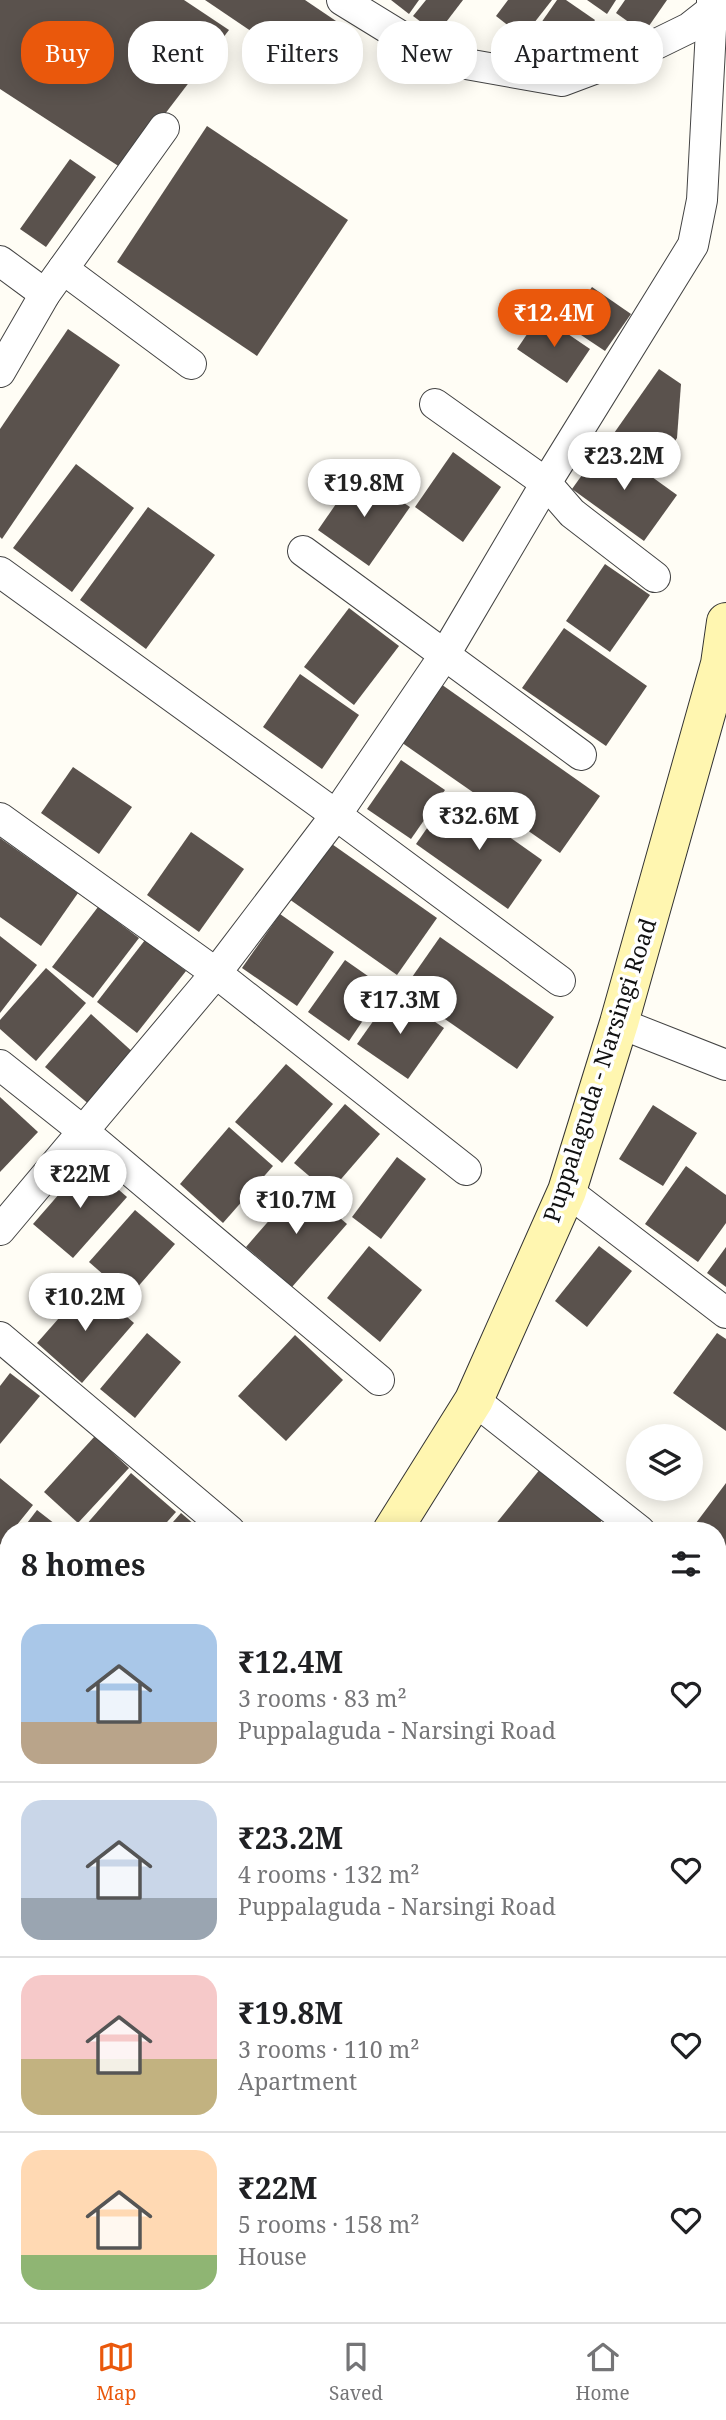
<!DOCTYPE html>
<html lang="en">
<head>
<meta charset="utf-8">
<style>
  :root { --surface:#fff; --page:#f6f6f6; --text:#202124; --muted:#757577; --line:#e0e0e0; --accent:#ea580c }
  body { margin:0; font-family:"Noto Serif",serif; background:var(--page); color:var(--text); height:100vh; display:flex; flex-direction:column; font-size:26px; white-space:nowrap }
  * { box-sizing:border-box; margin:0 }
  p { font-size:23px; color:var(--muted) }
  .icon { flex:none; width:38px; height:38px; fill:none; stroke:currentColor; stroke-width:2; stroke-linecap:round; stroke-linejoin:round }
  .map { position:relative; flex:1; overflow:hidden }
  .panel { position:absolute; left:0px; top:1522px; width:726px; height:800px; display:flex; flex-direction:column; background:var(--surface); border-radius:28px 28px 0 0; box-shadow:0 4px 18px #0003 }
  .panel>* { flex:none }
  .hud { position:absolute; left:21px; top:21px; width:684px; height:63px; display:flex; gap:14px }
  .controls { position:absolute; left:626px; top:1424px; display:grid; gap:14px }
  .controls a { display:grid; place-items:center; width:77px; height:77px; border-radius:50%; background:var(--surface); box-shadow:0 4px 18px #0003; font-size:35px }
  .price { position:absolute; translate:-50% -60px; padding:0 16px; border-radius:24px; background:#fff; color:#222; font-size:23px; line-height:46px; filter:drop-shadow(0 2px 4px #0008) }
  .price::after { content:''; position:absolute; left:50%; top:42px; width:21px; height:16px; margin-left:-10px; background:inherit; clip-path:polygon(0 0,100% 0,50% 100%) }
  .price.active { background:var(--accent); color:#fff }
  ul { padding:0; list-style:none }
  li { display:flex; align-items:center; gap:21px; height:175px; padding:0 21px }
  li+li { border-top:2px solid var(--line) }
  li span { display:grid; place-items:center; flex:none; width:196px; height:140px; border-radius:21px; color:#555 }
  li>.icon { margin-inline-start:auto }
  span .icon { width:84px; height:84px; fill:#fffc; stroke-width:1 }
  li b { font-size:30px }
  h2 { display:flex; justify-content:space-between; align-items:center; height:84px; padding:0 21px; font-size:30px }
  .chip { padding:0 24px; border-radius:28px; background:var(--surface); box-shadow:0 4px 18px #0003; font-size:24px; line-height:63px }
  .chip.active { background:var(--accent); color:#fff }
  .menu { display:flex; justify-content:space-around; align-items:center; height:98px; border-top:2px solid var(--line); background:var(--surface); font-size:19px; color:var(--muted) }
  .menu a { display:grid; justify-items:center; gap:4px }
  .menu .active { color:var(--accent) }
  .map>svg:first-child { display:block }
  .building { fill:#5a524d }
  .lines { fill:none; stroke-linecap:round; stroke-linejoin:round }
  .street-casing { stroke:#444; stroke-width:32 }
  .secondary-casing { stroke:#333; stroke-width:40 }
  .street { stroke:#fff; stroke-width:30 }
  .secondary { stroke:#fff6b0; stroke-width:38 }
  .labels { text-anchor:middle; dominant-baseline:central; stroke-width:7; stroke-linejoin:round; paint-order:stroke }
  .street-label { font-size:23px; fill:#111; stroke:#fff }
</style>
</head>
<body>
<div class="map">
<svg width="726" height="2322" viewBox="0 0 726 2322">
  <rect width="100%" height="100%" fill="#fffdf5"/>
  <g class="building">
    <polygon points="0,0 184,0 229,30 123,169 0,89"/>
    <polygon points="205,0 305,0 336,21 304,67"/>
    <polygon points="391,0 419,0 409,14"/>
    <polygon points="426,0 463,0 437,34 413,16"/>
    <polygon points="508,0 552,0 523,37 496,16"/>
    <polygon points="557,0 566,0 595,20 562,67 527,43"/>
    <polygon points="587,0 616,0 607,14"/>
    <polygon points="625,0 667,0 644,33 616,13"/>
    <polygon points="207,126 348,220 257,356 117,262"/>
    <polygon points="70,159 96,177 46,247 20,229"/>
    <polygon points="592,287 631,314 605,351 566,325"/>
    <polygon points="540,315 590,349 567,383 517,349"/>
    <polygon points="68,329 120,365 2,539 0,537 0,429"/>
    <polygon points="659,369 681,384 677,438 657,468 612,436"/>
    <polygon points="605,443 677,495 644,541 572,489"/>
    <polygon points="453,452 501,487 463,542 415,507"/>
    <polygon points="76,464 134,508 72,592 13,548"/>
    <polygon points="358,472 410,507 369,566 318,530"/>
    <polygon points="148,507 215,555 146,649 80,600"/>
    <polygon points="605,564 650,595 610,652 566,621"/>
    <polygon points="349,608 399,646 354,705 304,667"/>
    <polygon points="564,628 647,686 606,746 522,688"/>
    <polygon points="300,674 359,715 322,769 263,727"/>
    <polygon points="438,682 600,796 560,853 398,740"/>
    <polygon points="401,760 445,790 411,839 367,809"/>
    <polygon points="73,767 132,807 99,854 41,813"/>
    <polygon points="450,795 542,860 508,909 416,844"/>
    <polygon points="191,832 244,869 199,932 147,895"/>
    <polygon points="0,838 78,893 41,946 0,917"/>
    <polygon points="329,842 437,918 397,975 289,899"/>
    <polygon points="98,907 139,938 93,998 52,967"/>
    <polygon points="280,914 334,952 297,1006 242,968"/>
    <polygon points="0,936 37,965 0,1013"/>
    <polygon points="440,937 554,1017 517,1069 403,990"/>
    <polygon points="145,940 186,971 137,1033 97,1002"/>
    <polygon points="345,960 385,988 349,1041 308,1012"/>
    <polygon points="46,968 86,1003 36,1061 0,1029 0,1020"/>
    <polygon points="393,993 444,1028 408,1079 357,1044"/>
    <polygon points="91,1014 136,1055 91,1106 45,1067"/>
    <polygon points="286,1064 333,1104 282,1163 235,1122"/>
    <polygon points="0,1097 38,1132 0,1172"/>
    <polygon points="345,1104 380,1134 329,1193 294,1163"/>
    <polygon points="653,1105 697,1133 663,1186 619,1159"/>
    <polygon points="229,1127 273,1166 223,1223 180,1184"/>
    <polygon points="397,1157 426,1179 381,1239 352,1217"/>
    <polygon points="87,1162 127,1197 73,1258 33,1224"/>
    <polygon points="686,1166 726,1195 726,1223 698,1262 645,1224"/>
    <polygon points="301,1184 347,1224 292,1287 246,1247"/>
    <polygon points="135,1210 175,1244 129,1297 89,1262"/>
    <polygon points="369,1246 422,1290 380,1342 327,1298"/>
    <polygon points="599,1246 632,1271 587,1327 555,1301"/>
    <polygon points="726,1247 726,1287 707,1273"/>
    <polygon points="89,1284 134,1323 82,1383 37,1343"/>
    <polygon points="147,1333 181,1362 135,1418 100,1389"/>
    <polygon points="717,1333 726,1339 726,1431 673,1393"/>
    <polygon points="295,1335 343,1380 286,1441 238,1396"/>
    <polygon points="10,1373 40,1396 0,1444 0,1386"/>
    <polygon points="95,1436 129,1468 78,1523 44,1492"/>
    <polygon points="541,1468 604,1518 593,1531 490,1531"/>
    <polygon points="131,1473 176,1512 159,1531 91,1531 85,1526"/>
    <polygon points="0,1478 33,1505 12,1531 9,1531 9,1535 0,1545"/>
    <polygon points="726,1483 726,1546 718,1539 718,1531 707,1531 696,1523"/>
    <polygon points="37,1510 64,1531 21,1531"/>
    <polygon points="181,1513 202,1531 165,1531"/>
    <polygon points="9,1547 9,1596 0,1589 0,1558"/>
    <polygon points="0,1738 9,1746 9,1771 0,1781"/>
    <polygon points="9,1800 9,1841 0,1835 0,1812"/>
    <polygon points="726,1977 726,2033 718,2027 718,1988"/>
    <polygon points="718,2100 726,2107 726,2129 718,2139"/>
    <polygon points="9,2162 9,2224 0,2217 0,2173"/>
    <polygon points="9,2250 9,2286 5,2292 9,2294 9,2314 18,2314 13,2322 0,2322 0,2262"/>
    <polygon points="718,2254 726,2260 726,2322 628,2322 616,2314 718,2314"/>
    <polygon points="24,2314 34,2314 47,2322 18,2322"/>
    <polygon points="115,2314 147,2314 141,2322 127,2322"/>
    <polygon points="153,2314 217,2314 211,2322 147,2322"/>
    <polygon points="234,2314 325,2314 319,2322 228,2322"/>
    <polygon points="363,2314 486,2314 498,2322 374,2322"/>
    <polygon points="528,2314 539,2314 550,2322 522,2322"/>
  </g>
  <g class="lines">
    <defs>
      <g id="street">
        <polyline points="342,0 438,59 562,81 642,51 689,28 712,10 712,0"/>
        <polyline points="0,261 45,294"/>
        <polyline points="63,269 191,364"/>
        <polyline points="0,372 45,294 164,128"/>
        <polyline points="435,404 546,483 572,513 655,577"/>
        <polyline points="303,551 581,755"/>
        <polyline points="0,572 336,815 560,981"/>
        <polyline points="0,818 216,973 466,1170"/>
        <polyline points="619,1023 726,1065"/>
        <polyline points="0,1065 83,1131 379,1380"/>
        <polyline points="567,1191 726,1313"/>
        <polyline points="0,1230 216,973 336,815 444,656 546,483 693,245 702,200 712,10"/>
        <polyline points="0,1337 230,1531"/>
        <polyline points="474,1400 640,1531"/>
        <polyline points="718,1593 726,1599"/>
        <polyline points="0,1632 9,1639"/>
        <polyline points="718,1952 726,1941"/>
        <polyline points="718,2048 726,2056"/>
        <polyline points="0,2235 9,2243"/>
        <polyline points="568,2314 579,2322"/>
      </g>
      <g id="secondary">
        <polyline points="392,1531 474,1400 567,1191 619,1023 720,664 726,622"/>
        <polyline points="0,2070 9,2060"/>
      </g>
    </defs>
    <use href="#street" class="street-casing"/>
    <use href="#secondary" class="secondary-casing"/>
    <use href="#street" class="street"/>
    <use href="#secondary" class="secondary"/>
  </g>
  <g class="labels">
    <g class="street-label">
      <text transform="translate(599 1070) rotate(-72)">Puppalaguda - Narsingi Road</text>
    </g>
  </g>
</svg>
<div class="controls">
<a><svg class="icon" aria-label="layers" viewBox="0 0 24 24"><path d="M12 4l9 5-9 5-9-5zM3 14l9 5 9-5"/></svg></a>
</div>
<b class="price active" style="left:554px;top:349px">₹12.4M</b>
<b class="price" style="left:624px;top:492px">₹23.2M</b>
<b class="price" style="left:364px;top:519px">₹19.8M</b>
<b class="price" style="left:479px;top:852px">₹32.6M</b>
<b class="price" style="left:400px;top:1036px">₹17.3M</b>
<b class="price" style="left:80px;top:1210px">₹22M</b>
<b class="price" style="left:296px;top:1236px">₹10.7M</b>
<b class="price" style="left:85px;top:1333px">₹10.2M</b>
<div class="hud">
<a class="chip active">Buy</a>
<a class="chip">Rent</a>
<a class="chip">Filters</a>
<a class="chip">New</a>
<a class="chip">Apartment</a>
</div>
<section class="panel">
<h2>8 homes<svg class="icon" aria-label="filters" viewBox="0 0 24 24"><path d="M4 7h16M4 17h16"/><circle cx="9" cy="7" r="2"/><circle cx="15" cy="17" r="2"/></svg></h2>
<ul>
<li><span style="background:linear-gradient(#a9c7e8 70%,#b9a48a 0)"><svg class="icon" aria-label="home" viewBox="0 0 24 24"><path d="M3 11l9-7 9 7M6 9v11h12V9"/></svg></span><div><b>₹12.4M</b><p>3 rooms · 83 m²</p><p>Puppalaguda - Narsingi Road</p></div><svg class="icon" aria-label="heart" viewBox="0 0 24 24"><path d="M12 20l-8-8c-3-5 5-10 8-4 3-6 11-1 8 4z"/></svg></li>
<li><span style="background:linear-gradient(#c9d6e8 70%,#9aa5b1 0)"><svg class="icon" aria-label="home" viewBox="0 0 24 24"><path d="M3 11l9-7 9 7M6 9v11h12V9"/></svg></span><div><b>₹23.2M</b><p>4 rooms · 132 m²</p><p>Puppalaguda - Narsingi Road</p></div><svg class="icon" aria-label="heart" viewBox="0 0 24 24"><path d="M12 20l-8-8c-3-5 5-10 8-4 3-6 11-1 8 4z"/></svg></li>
<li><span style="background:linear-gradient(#f6c9c9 60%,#c2b280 0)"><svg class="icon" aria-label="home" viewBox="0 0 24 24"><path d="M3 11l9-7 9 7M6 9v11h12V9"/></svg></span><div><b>₹19.8M</b><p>3 rooms · 110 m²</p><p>Apartment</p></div><svg class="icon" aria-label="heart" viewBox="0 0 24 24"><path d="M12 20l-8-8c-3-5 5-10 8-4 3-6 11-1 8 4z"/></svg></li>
<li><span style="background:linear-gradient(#ffd9b3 75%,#8fb573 0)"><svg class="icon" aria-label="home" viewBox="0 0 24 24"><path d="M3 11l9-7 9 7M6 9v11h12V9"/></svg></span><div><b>₹22M</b><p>5 rooms · 158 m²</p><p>House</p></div><svg class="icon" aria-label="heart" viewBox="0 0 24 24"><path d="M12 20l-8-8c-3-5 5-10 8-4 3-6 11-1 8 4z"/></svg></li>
</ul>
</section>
</div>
<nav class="menu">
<a class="active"><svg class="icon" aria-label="map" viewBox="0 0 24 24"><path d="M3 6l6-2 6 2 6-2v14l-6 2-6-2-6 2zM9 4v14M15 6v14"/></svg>Map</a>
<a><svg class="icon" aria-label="saved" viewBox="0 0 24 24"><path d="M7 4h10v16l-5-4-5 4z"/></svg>Saved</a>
<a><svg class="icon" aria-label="home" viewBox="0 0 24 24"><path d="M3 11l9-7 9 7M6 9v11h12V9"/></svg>Home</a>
</nav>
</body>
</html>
